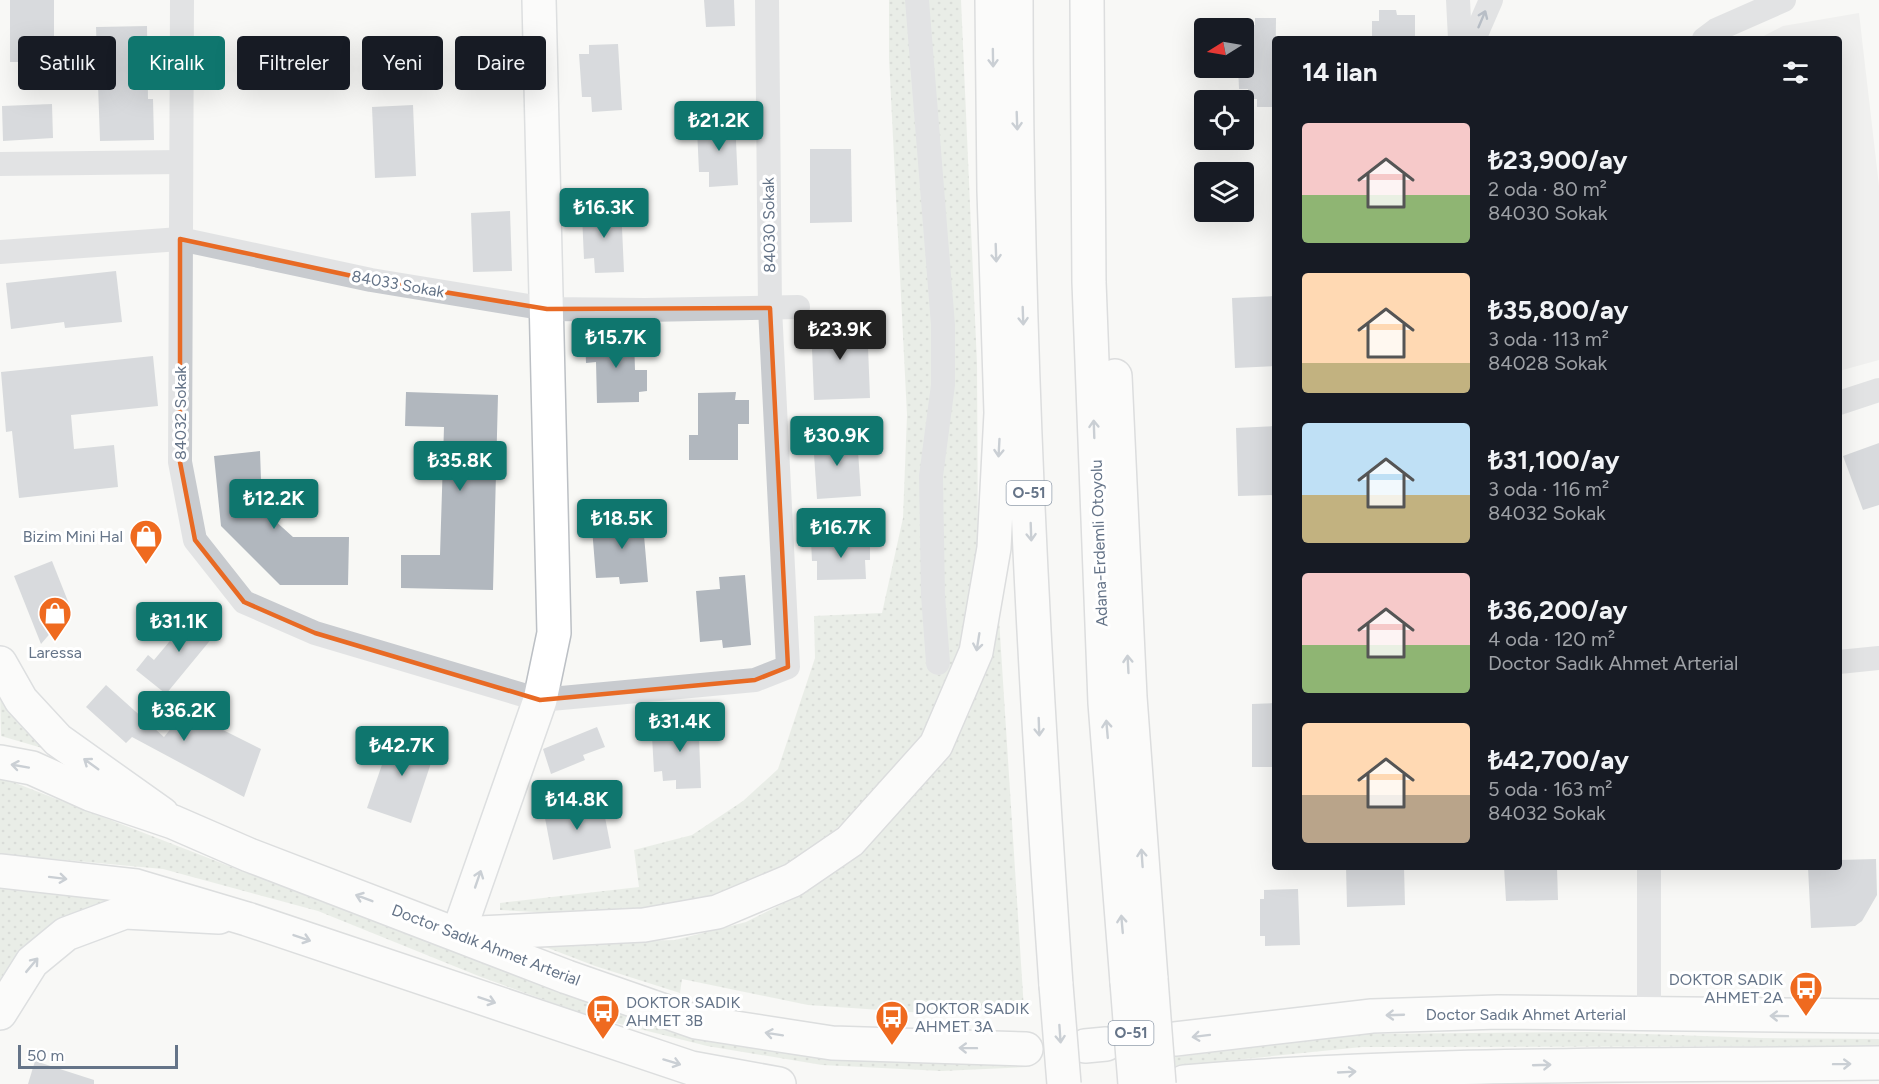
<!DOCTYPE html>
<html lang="tr">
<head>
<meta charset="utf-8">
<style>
  :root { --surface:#171b24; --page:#20242c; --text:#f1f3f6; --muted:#9ea1a6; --accent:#0f766e }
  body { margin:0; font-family:Figtree,sans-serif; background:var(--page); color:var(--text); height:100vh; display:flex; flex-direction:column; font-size:22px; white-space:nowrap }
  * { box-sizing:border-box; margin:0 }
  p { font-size:20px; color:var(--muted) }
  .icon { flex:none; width:33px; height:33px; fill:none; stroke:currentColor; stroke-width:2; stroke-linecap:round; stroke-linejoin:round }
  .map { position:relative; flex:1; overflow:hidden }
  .drawer { position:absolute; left:1272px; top:36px; width:570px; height:834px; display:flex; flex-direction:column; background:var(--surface); border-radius:6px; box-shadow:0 6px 24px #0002 }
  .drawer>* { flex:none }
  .guide { position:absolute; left:18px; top:36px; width:570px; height:54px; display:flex; gap:12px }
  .needle { width:39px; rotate:259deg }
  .controls { position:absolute; left:1194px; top:18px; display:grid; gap:12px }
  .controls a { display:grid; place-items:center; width:60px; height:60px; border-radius:6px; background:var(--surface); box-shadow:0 6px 24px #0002; font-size:30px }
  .scale { position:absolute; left:18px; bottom:15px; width:160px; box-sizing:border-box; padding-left:6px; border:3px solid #657488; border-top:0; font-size:16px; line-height:21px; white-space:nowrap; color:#657488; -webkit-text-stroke:4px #fff; paint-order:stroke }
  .price { position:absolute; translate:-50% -51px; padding:0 14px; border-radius:6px; background:var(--accent); color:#fff; font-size:20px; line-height:39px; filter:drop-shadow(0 2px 3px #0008) }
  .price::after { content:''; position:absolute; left:50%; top:36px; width:18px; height:14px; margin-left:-9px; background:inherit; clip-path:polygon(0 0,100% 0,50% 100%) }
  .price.selected { background:#222; color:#fff }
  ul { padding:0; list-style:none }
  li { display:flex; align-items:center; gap:18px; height:150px; padding:0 30px }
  li span { display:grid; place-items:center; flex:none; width:168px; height:120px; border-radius:6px; color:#555 }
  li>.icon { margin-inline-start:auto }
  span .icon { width:72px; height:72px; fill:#fffc; stroke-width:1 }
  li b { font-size:26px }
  h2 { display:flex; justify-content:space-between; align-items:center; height:72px; padding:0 30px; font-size:26px }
  .tag { padding:0 21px; border-radius:6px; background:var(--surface); box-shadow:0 6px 24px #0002; font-size:21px; line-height:54px }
  .tag.selected { background:var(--accent); color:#fff }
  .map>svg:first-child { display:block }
  .built { fill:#e6e7e6 }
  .grass { fill:url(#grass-dots) }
  .building { fill:#b1b7be }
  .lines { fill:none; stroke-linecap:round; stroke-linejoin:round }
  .secondary-casing { stroke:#bcc0c5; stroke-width:36 }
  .primary-casing { stroke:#bbbec2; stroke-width:36 }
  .highway-casing { stroke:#babdc1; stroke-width:36 }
  .street { stroke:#c8cbcf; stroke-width:24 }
  .secondary { stroke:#fff; stroke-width:33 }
  .primary { stroke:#fff; stroke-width:33 }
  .highway { stroke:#fff; stroke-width:33 }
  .highway-bridge-casing { stroke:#babdc1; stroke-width:36; stroke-linecap:butt }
  .highway-bridge { stroke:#fff; stroke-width:33 }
  .oneway { stroke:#6a788c }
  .oneway2 { stroke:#939eac }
  .marked { fill:none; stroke:#e86a24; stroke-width:4.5; stroke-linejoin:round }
  .labels { text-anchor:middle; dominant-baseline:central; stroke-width:6; stroke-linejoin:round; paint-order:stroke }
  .shield { fill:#fff; stroke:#939eac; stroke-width:1.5 }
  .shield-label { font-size:15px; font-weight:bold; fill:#657488 }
  .street-label { font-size:16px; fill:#657488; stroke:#fff }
  .poi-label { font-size:16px; fill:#657488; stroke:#fff; text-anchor:end }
</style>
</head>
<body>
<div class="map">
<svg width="1879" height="1084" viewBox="0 0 1879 1084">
  <defs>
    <pattern id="grass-dots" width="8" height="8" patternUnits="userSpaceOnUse" patternTransform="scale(1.5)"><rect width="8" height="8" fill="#d8e1d6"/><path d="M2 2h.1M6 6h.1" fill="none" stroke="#b3bbb3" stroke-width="1.8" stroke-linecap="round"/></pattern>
  </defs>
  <rect width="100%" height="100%" fill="#f8f8f5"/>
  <polygon class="built" points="1859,13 1879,186 1879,360 1839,371 1839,39 1758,39 1783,26"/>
  <g class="grass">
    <polygon points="889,0 961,0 977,364 978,551 957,670 931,729 884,786 827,837 779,870 717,894 657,910 587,915 500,910 500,903 639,887 634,850 692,835 743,801 778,769 815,658 814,616 882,613 903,518 907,415 889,58"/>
    <polygon points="999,619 1024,1010 924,1013 808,1005 682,979 680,993 595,966 535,943 675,940 746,922 808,891 879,833 930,777 970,712"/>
    <polygon points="0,688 49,750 1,736"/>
    <polygon points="0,777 322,902 595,1004 1026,1053 1027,1067 942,1071 822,1065 707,1046 592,1017 481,977 318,911 163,869 0,854"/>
    <polygon points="0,889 70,891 120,900 0,985"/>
    <polygon points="1589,1032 1760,1038 1879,1039 1879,1046 1362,1047 1175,1066 1175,1057 1361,1034"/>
  </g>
  <g class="building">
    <rect x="10" y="0" width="44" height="62"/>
    <polygon points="704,0 734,0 735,26 706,27"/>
    <polygon points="1379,10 1396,10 1397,15 1415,15 1415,39 1372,39 1372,21 1379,21"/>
    <polygon points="1255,18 1276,18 1275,107 1257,107 1257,99 1248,99 1248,89 1239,89 1238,68 1244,68 1246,25 1255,25"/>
    <polygon points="147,26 148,99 153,99 154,140 100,141 96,27"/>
    <polygon points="618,44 622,110 592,112 591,97 582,97 579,54 589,54 589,45"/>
    <polygon points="52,104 53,138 3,141 2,106"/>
    <polygon points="413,105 416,176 375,178 372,107"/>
    <polygon points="735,119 738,185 709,187 709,172 699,172 697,129 706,128 706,120"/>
    <polygon points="810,149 851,149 852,222 810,223"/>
    <polygon points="621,205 624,272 595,273 594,258 584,259 582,215 592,215 591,206"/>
    <polygon points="510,211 512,271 473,272 471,213"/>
    <polygon points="116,271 122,322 65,328 64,322 11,329 6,283"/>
    <polygon points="1275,296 1275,366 1235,368 1232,298"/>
    <polygon points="867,321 870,398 814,400 811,323"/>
    <polygon points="634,336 635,370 647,370 647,391 639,392 639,402 597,403 596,362 586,363 585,337"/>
    <polygon points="153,356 158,406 71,415 74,449 114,445 118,487 19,498 12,431 6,432 1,372"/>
    <polygon points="406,392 498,395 493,590 401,588 401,555 440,555 444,427 405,426"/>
    <polygon points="736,392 735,400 749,400 749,424 738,424 738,460 689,460 689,435 698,435 698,393"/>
    <polygon points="1275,426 1275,495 1238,496 1236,428"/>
    <polygon points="857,436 861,496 817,499 813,439"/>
    <polygon points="1879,443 1879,505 1863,510 1843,456"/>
    <polygon points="260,451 262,509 293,537 349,537 348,585 280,585 221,526 214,456"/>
    <polygon points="642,512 648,582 620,584 619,577 596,578 592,528 616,526 615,514"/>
    <polygon points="870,540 870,560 865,560 866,579 817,580 817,561 812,561 811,541"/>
    <polygon points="52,561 71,609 41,644 14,576"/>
    <polygon points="745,575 751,645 723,648 722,640 700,642 696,591 720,589 719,577"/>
    <polygon points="204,610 222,626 166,694 136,670 148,655 154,660 184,624 189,628"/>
    <polygon points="106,685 164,737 185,711 261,749 244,797 132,737 126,743 86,707"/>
    <polygon points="1275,703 1275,767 1252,767 1252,704"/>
    <polygon points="698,713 701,788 676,789 676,780 663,781 662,771 654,772 652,736 673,735 672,714"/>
    <polygon points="597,727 605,747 583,755 585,760 551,774 543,749"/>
    <polygon points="394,730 437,745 411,823 367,808"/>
    <polygon points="602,802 611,848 553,860 544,813"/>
    <polygon points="1876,859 1877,895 1862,921 1855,926 1811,928 1808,867 1839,867 1839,860"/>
    <polygon points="1346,867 1404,867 1405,905 1347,907"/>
    <polygon points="1504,867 1557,867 1558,900 1506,901"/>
    <polygon points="1298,889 1300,945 1265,946 1265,936 1260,936 1260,899 1264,899 1264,890"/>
    <polygon points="35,1061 94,1080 94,1084 28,1084"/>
  </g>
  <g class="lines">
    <defs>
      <g id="secondary">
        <polyline points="0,663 21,700 58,740 162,814"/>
        <polyline points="458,934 540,700 554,633 539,0"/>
        <polyline points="0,1013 32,962 66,934 125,912 219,917"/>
      </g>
      <g id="primary">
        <polyline points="0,762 32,768 90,794 173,822 249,855 567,977 696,1022 832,1043 1026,1049"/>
        <polyline points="0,871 136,886 247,919 691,1068 779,1084"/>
        <polyline points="1175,1039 1372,1016 1498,1012 1879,1016"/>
        <polyline points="1085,1046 1106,1044"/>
        <path d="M1184,1082C1415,1062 1647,1066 1879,1063"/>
      </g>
      <g id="highway">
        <path d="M1016,0C1016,328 1033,658 1056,985"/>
        <polyline points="1087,0 1089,282 1105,703 1127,982"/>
        <polyline points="1115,376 1130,697 1151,979"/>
        <polyline points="458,934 644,925 717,912 793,880 850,841 936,745 976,652 994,548 1001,413 994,191 992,0"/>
      </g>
    </defs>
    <use href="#secondary" class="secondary-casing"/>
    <use href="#primary" class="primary-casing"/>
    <use href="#highway" class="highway-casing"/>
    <g class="street">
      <polyline points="182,0 180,462 195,540 244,602 315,633 540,700 755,680 788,667 770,308 767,0"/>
      <polyline points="917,0 943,325 943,385 931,476 933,595 938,663"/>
      <polyline points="1458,0 1460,39"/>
      <polyline points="1474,39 1491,0"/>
      <polyline points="1704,39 1716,30 1784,0"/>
      <polyline points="0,164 181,162"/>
      <polyline points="0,252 180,239 371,280 547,309 645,310 798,307"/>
      <polyline points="1839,403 1879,390"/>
      <polyline points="1839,662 1879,658"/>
      <polyline points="1649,867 1649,1015"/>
    </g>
    <use href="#secondary" class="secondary"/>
    <use href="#primary" class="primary"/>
    <use href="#highway" class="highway"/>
    <defs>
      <g id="highway-bridge">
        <polyline points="1151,979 1159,1084"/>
        <polyline points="1127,982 1135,1084"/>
        <polyline points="1056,985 1064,1084"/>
      </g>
    </defs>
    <use href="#highway-bridge" class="highway-bridge-casing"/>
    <use href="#highway-bridge" class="highway-bridge"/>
  </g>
  <defs><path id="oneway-shaft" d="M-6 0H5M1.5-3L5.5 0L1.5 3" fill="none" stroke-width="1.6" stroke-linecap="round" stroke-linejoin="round" transform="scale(1.5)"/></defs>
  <use class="oneway" href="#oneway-shaft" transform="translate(1482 19) rotate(-67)"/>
  <g class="oneway2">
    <use href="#oneway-shaft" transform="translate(993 58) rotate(89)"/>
    <use href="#oneway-shaft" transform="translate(1017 121) rotate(88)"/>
    <use href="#oneway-shaft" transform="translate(996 253) rotate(88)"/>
    <use href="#oneway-shaft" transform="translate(1023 316) rotate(88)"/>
    <use href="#oneway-shaft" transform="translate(1094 429) rotate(-92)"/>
    <use href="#oneway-shaft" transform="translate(999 448) rotate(93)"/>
    <use href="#oneway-shaft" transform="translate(1031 532) rotate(88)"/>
    <use href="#oneway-shaft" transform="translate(978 642) rotate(99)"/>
    <use href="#oneway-shaft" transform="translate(1128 664) rotate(-93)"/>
    <use href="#oneway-shaft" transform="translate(1039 727) rotate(88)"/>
    <use href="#oneway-shaft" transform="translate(1107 729) rotate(-95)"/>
    <use href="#oneway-shaft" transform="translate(91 764) rotate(-144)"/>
    <use href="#oneway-shaft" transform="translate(20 766) rotate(-170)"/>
    <use href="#oneway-shaft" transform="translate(1142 858) rotate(-94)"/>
    <use href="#oneway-shaft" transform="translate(58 878) rotate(7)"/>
    <use href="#oneway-shaft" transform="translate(478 879) rotate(-71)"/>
    <use href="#oneway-shaft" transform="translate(364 898) rotate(-159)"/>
    <use href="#oneway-shaft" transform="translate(1122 924) rotate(-95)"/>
    <use href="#oneway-shaft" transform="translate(302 938) rotate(19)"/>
    <use href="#oneway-shaft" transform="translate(32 965) rotate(-50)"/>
    <use href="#oneway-shaft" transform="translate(487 1000) rotate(19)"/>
    <use href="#oneway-shaft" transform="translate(1395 1015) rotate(178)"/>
    <use href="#oneway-shaft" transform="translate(1779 1016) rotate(-179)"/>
    <use href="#oneway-shaft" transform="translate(774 1034) rotate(-171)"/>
    <use href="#oneway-shaft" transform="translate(1060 1034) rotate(86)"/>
    <use href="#oneway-shaft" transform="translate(1201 1036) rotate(173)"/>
    <use href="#oneway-shaft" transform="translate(968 1048) rotate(-179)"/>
    <use href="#oneway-shaft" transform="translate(672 1062) rotate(17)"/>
    <use href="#oneway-shaft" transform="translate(1842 1064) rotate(-1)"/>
    <use href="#oneway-shaft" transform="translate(1542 1065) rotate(-2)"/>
    <use href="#oneway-shaft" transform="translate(1347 1072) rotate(-3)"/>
  </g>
  <path d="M0 0H1879V1084H0ZM180,239L371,280L547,309L770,308L788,667L755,680L540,700L315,633L244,602L195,540L180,462Z" fill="#f8f8f5" fill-opacity=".55" fill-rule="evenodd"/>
  <path class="marked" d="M180,239L371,280L547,309L770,308L788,667L755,680L540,700L315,633L244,602L195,540L180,462Z"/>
  <defs>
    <symbol id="shop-pin" viewBox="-11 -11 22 30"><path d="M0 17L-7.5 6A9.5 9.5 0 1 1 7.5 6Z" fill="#ef6a1f" stroke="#fff"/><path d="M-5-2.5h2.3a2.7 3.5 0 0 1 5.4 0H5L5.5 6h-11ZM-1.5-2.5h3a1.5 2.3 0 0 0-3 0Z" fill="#fff"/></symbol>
    <symbol id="bus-pin" viewBox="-11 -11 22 30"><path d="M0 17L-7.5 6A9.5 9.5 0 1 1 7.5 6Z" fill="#ef6a1f" stroke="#fff"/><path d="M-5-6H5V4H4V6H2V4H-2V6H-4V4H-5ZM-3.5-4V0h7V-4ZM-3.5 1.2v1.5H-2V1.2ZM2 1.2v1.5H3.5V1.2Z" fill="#fff"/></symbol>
  </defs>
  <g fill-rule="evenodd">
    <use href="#shop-pin" x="127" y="517" width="38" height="52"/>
    <use href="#shop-pin" x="36" y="594" width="38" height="52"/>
    <use href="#bus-pin" x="1787" y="969" width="38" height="52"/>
    <use href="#bus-pin" x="584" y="992" width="38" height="52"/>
    <use href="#bus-pin" x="873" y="998" width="38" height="52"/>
  </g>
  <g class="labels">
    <g class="shield">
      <rect x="1006.5" y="481" width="45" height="24" rx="4.5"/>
      <rect x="1108.5" y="1021" width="45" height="24" rx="4.5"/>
    </g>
    <g class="shield-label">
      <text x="1029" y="493">O-51</text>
      <text x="1131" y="1033">O-51</text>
    </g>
    <g class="street-label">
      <text transform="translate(769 225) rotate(-91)">84030 Sokak</text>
      <text transform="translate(398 284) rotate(10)">84033 Sokak</text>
      <text transform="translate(180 413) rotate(-90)">84032 Sokak</text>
      <text transform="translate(1099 543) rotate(-92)">Adana-Erdemli Otoyolu</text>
      <text transform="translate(486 945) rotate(21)">Doctor Sadık Ahmet Arterial</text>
      <text x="1526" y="1014">Doctor Sadık Ahmet Arterial</text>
    </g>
    <g class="poi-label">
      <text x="123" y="536">Bizim Mini Hal</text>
      <text x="55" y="652" text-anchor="middle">Laressa</text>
      <text x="1783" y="979">DOKTOR SADIK<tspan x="1783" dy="18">AHMET 2A</tspan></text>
      <text x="626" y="1002" text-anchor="start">DOKTOR SADIK<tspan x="626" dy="18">AHMET 3B</tspan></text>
      <text x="915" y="1008" text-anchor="start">DOKTOR SADIK<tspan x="915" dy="18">AHMET 3A</tspan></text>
    </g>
  </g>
</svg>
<div class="controls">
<a><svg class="needle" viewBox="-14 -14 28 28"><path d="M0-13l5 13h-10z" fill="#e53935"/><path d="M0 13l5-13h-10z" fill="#9ea1a6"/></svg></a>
<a><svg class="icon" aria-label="locate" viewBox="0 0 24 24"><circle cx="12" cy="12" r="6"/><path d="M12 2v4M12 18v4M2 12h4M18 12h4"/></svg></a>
<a><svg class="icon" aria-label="layers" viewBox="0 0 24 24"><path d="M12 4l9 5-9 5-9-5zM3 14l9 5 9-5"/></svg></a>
</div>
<div class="scale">50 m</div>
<b class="price" style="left:719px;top:152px">₺21.2K</b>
<b class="price" style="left:604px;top:239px">₺16.3K</b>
<b class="price selected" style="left:840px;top:361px">₺23.9K</b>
<b class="price" style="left:616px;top:369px">₺15.7K</b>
<b class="price" style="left:837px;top:467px">₺30.9K</b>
<b class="price" style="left:460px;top:492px">₺35.8K</b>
<b class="price" style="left:274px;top:530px">₺12.2K</b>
<b class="price" style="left:622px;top:550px">₺18.5K</b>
<b class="price" style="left:841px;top:559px">₺16.7K</b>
<b class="price" style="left:179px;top:653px">₺31.1K</b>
<b class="price" style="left:184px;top:742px">₺36.2K</b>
<b class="price" style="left:680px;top:753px">₺31.4K</b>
<b class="price" style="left:402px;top:777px">₺42.7K</b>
<b class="price" style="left:577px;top:831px">₺14.8K</b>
<div class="guide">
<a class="tag">Satılık</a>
<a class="tag selected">Kiralık</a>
<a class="tag">Filtreler</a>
<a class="tag">Yeni</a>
<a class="tag">Daire</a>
</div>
<section class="drawer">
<h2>14 ilan<svg class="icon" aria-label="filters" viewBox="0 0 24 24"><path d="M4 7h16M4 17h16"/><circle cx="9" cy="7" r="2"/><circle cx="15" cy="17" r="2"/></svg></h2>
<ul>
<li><span style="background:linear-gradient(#f6c9c9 60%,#8fb573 0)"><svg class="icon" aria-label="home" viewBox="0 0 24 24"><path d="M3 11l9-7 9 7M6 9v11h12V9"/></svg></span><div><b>₺23,900/ay</b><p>2 oda · 80 m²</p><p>84030 Sokak</p></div></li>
<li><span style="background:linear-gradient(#ffd9b3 75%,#c2b280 0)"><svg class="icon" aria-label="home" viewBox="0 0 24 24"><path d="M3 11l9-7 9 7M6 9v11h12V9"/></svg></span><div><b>₺35,800/ay</b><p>3 oda · 113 m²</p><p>84028 Sokak</p></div></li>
<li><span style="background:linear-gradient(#bfe0f5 60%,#c2b280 0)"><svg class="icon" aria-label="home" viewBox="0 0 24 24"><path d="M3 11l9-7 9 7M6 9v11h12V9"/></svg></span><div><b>₺31,100/ay</b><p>3 oda · 116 m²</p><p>84032 Sokak</p></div></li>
<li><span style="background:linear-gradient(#f6c9c9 60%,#8fb573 0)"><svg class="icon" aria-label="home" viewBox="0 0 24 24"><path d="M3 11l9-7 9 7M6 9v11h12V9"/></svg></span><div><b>₺36,200/ay</b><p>4 oda · 120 m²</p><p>Doctor Sadık Ahmet Arterial</p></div></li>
<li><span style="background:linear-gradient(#ffd9b3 60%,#b9a48a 0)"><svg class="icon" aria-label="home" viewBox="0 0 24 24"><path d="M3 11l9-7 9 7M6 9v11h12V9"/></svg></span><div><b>₺42,700/ay</b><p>5 oda · 163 m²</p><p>84032 Sokak</p></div></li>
</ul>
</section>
</div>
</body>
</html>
